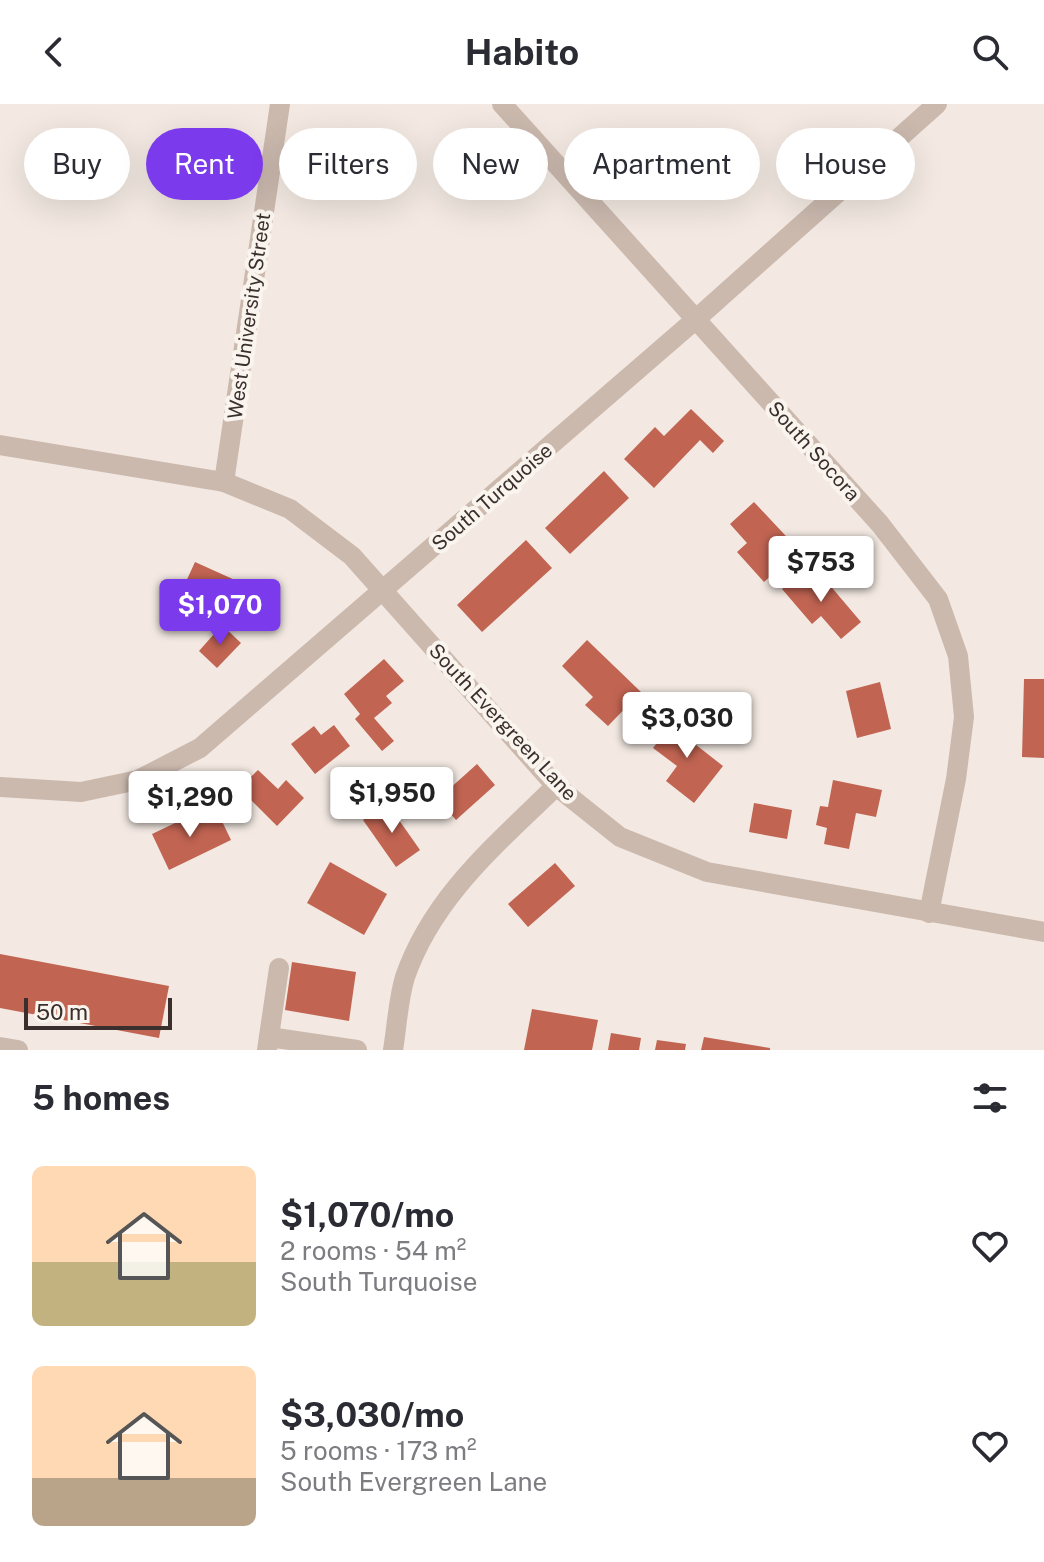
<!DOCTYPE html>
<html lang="en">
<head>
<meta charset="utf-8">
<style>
  :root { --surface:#fff; --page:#f2f2f3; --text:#2b2b33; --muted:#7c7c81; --accent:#7c3aed }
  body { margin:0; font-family:"Public Sans",sans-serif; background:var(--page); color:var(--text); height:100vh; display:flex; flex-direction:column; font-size:30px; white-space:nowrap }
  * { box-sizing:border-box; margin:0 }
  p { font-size:26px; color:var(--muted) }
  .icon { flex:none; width:44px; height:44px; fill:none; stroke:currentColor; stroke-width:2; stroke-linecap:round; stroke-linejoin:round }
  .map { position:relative; height:946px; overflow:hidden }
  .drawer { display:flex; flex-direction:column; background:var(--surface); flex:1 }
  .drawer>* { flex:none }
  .top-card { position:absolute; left:24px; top:24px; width:996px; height:72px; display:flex; gap:16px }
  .scale { position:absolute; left:24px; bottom:20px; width:148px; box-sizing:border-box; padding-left:8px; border:4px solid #3a2f2c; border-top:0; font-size:22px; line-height:28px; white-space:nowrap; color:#3a2f2c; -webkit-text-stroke:6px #faf4ee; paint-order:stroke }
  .price { position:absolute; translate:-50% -68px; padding:0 18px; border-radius:8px; background:#fff; color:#222; font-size:26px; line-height:52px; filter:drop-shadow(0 2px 4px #0008) }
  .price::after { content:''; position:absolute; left:50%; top:48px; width:24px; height:18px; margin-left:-12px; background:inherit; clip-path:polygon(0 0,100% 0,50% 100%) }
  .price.on { background:var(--accent); color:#fff }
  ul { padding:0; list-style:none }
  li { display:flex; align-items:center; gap:24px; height:200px; padding:0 32px }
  li span { display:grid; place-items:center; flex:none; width:224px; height:160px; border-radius:12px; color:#555 }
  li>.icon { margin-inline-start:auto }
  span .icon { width:96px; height:96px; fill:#fffc; stroke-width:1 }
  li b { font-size:34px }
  h2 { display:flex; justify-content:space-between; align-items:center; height:96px; padding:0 32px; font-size:34px }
  .pill { padding:0 28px; border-radius:36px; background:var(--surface); box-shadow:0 8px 32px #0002; font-size:28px; line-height:72px }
  .pill.on { background:var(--accent); color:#fff }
  header { display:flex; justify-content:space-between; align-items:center; height:104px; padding:0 32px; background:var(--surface); font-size:36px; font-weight:700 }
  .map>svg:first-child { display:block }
  .building { fill:#c16452 }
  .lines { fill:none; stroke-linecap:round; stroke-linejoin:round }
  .minor { stroke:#cbb9ae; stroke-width:20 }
  .labels { text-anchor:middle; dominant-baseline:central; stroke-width:8; stroke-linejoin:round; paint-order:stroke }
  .street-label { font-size:20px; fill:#3a2f2c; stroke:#faf4ee }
</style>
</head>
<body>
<header><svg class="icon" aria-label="back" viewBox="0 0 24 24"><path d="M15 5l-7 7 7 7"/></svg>Habito<svg class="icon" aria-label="search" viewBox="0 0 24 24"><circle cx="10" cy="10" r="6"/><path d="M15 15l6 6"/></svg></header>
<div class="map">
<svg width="1044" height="946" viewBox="0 0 1044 946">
  <rect width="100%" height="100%" fill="#f3e9e2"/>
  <g class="building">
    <polygon points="691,305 724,337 713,349 700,336 654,384 624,355 655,323 664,332"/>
    <polygon points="604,367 629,394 570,450 545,424"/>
    <polygon points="754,398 799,446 764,478 737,448 747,439 730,420"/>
    <polygon points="526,436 552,464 482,528 457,501"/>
    <polygon points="195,458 277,495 265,523 249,516 245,525 178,495"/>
    <polygon points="804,467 814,479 822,472 861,518 841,535 821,512 812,520 782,485"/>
    <polygon points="222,521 241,539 217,564 199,547"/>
    <polygon points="587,536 641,588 608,622 585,601 593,593 562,562"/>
    <polygon points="384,555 404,577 386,592 392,599 374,614 394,637 382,647 355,615 360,610 344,590"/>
    <polygon points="1024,575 1044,575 1044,654 1022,653"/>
    <polygon points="880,578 891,625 857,634 846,587"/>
    <polygon points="678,612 698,628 691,637 723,662 694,699 666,677 677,662 653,644"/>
    <polygon points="334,621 350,642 315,670 291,640 314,622 321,631"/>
    <polygon points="477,660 495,681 456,716 438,695"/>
    <polygon points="258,666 278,685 286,676 304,694 277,722 239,684"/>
    <polygon points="833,676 882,686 876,713 856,709 849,745 824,740 827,724 816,721 820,702 828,703"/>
    <polygon points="387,699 420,746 396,763 363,716"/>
    <polygon points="754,699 792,706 787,735 749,728"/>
    <polygon points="218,709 231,736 169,766 152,730 194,710 198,719"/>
    <polygon points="330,758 387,790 364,831 307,799"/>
    <polygon points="555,759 575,782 528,823 508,800"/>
    <polygon points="0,850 169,882 159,934 0,904"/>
    <polygon points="292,858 356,868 349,917 285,906"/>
    <polygon points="532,905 598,916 592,946 524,946"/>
    <polygon points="611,929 641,934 639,946 608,946"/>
    <polygon points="704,933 770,944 770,946 701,946"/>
    <polygon points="657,936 686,940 685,946 655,946"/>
  </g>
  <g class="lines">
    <g class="minor">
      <polyline points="502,0 880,420 938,495 958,552 964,613 956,675 929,809"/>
      <polyline points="0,341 224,378 290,405 352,452 556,682 620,733 707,768 1044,828"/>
      <polyline points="224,378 280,0"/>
      <polyline points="0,683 81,688 138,676 200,644 695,216 937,0"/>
      <polyline points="269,933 357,946"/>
      <polyline points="0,943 18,946"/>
      <polyline points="267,946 279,864"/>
      <path d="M393,946C397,922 398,896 405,873C433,792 497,740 556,682"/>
    </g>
  </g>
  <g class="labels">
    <g class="street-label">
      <text transform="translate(249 212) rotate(-82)">West University Street</text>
      <text transform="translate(814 347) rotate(48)">South Socora</text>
      <text transform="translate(492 393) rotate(-41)">South Turquoise</text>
      <text transform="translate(503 618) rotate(47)">South Evergreen Lane</text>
    </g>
  </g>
</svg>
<div class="scale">50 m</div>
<b class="price" style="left:821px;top:500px">$753</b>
<b class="price on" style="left:220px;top:543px">$1,070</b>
<b class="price" style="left:687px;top:656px">$3,030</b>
<b class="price" style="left:392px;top:731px">$1,950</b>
<b class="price" style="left:190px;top:735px">$1,290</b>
<div class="top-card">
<a class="pill">Buy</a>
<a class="pill on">Rent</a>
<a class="pill">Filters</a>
<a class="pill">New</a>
<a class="pill">Apartment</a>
<a class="pill">House</a>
</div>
</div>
<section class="drawer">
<h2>5 homes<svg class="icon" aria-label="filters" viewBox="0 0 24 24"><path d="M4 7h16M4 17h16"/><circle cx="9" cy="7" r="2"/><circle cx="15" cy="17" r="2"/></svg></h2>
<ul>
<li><span style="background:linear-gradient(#ffd9b3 60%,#c2b280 0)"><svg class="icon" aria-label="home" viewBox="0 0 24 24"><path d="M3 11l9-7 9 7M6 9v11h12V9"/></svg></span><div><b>$1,070/mo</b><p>2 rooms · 54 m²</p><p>South Turquoise</p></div><svg class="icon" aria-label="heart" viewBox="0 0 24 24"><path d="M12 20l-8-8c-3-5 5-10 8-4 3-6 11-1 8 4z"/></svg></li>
<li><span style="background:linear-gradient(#ffd9b3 70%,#b9a48a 0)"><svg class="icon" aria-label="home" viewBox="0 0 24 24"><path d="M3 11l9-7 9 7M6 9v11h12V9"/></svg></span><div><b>$3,030/mo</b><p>5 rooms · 173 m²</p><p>South Evergreen Lane</p></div><svg class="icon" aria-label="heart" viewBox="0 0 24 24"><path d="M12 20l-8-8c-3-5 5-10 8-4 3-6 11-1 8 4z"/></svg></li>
</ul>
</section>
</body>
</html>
